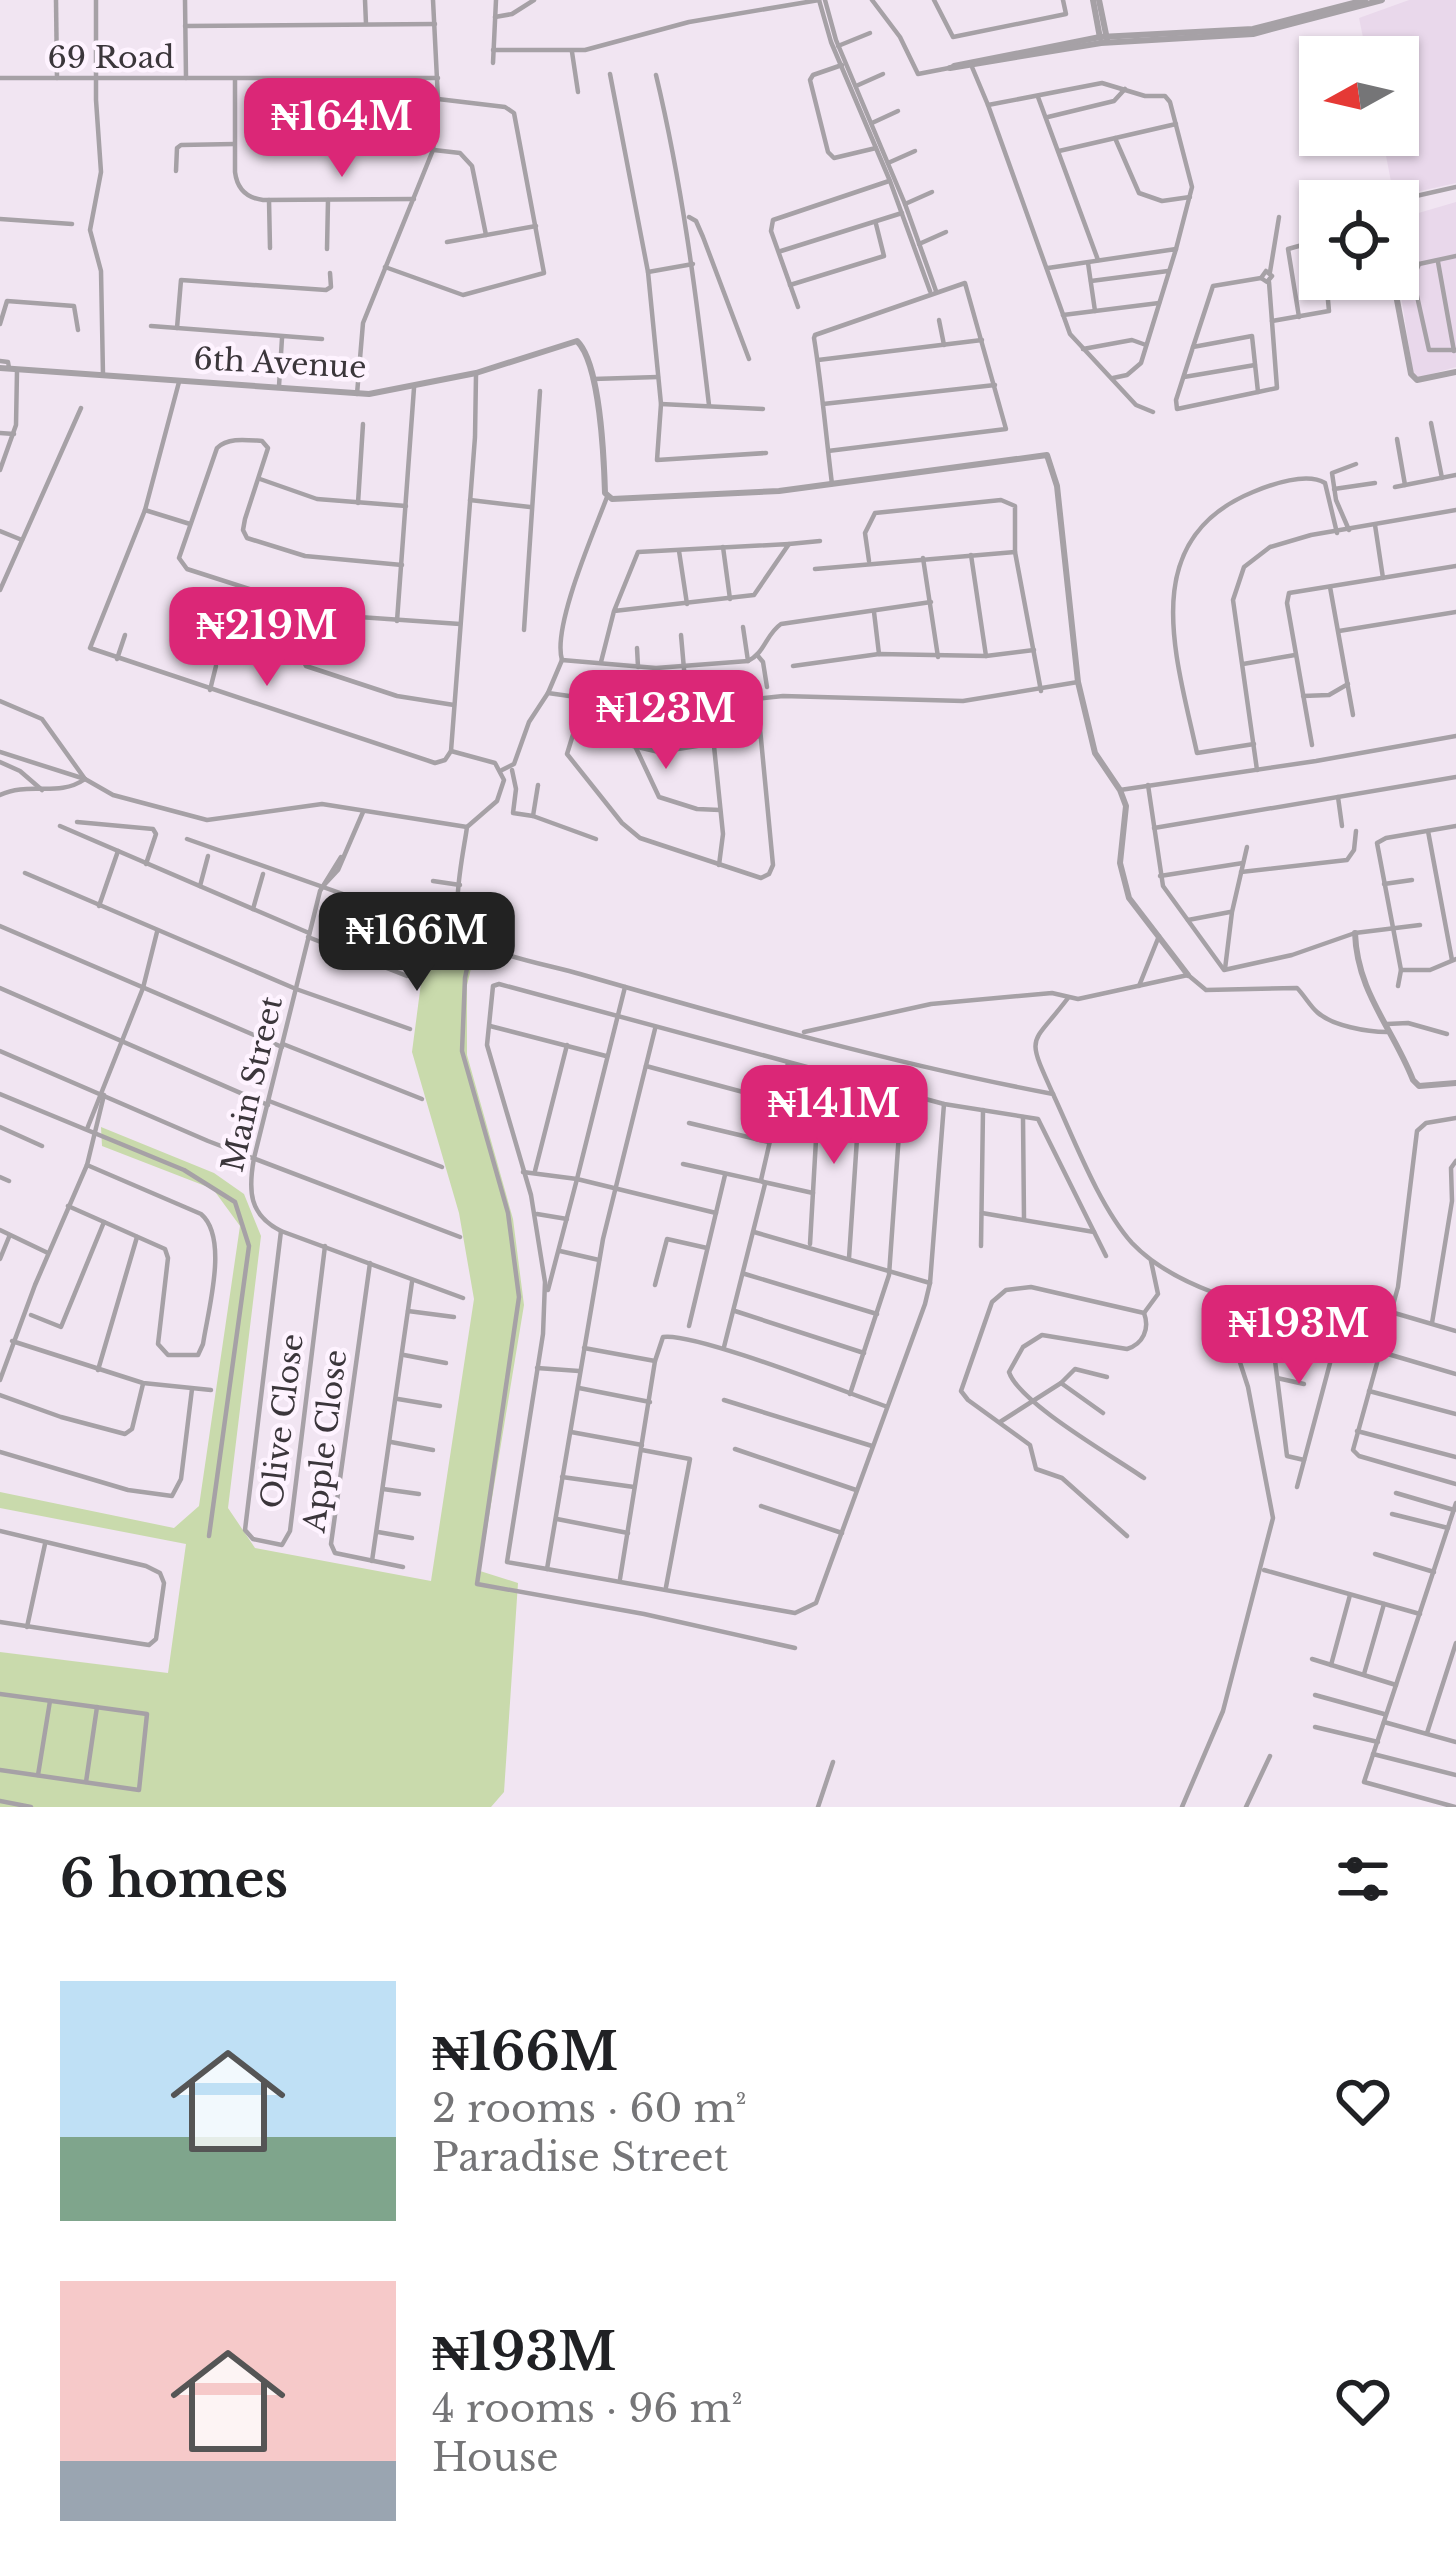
<!DOCTYPE html>
<html lang="en">
<head>
<meta charset="utf-8">
<style>
  :root { --surface:#fff; --page:#f6f6f6; --text:#202124; --muted:#757577; --accent:#db2777 }
  body { margin:0; font-family:"Libre Baskerville",serif; background:var(--page); color:var(--text); height:100vh; display:flex; flex-direction:column; font-size:45px; white-space:nowrap }
  * { box-sizing:border-box; margin:0 }
  p { font-size:39px; color:var(--muted) }
  .icon { flex:none; width:66px; height:66px; fill:none; stroke:currentColor; stroke-width:2; stroke-linecap:round; stroke-linejoin:round }
  .map { position:relative; height:1807px; overflow:hidden }
  .side { display:flex; flex-direction:column; background:var(--surface); flex:1 }
  .side>* { flex:none }
  .needle { width:78px; rotate:262deg }
  .fabs { position:absolute; left:1299px; top:36px; display:grid; gap:24px }
  .fabs a { display:grid; place-items:center; width:120px; height:120px; border-radius:0px; background:var(--surface); box-shadow:0 3px 9px #0004; font-size:60px }
  .price { position:absolute; translate:-50% -102px; padding:0 27px; border-radius:24px; background:var(--accent); color:#fff; font-size:39px; line-height:78px; filter:drop-shadow(0 3px 6px #0008) }
  .price::after { content:''; position:absolute; left:50%; top:72px; width:36px; height:27px; margin-left:-18px; background:inherit; clip-path:polygon(0 0,100% 0,50% 100%) }
  .price.active { background:#222; color:#fff }
  ul { padding:0; list-style:none }
  li { display:flex; align-items:center; gap:36px; height:300px; padding:0 60px }
  li span { display:grid; place-items:center; flex:none; width:336px; height:240px; border-radius:0px; color:#555 }
  li>.icon { margin-inline-start:auto }
  span .icon { width:144px; height:144px; fill:#fffc; stroke-width:1 }
  li b { font-size:51px }
  h2 { display:flex; justify-content:space-between; align-items:center; height:144px; padding:0 60px; font-size:51px }
  .map>svg:first-child { display:block }
  .built { fill:#e9d8eb }
  .green { fill:#c9daac }
  .lines { fill:none; stroke-linecap:round; stroke-linejoin:round }
  .minor { stroke:#a6a1a6; stroke-width:4.5 }
  .tertiary { stroke:#a6a1a6; stroke-width:6 }
  .labels { text-anchor:middle; dominant-baseline:central; stroke-width:9; stroke-linejoin:round; paint-order:stroke }
  .street-label { font-size:30px; fill:#3b363b; stroke:#fef3ff }
</style>
</head>
<body>
<div class="map">
<svg width="1456" height="1807" viewBox="0 0 1456 1807">
  <rect width="100%" height="100%" fill="#f1e5f2"/>
  <g class="built">
    <polygon points="1409,0 1456,0 1456,183 1394,197 1382,135 1398,135 1398,57 1367,57 1359,18"/>
    <polygon points="1456,202 1456,367 1414,379 1398,276 1398,219"/>
  </g>
  <polygon class="green" points="429,922 476,948 467,985 467,1055 513,1219 524,1305 480,1571 518,1583 504,1792 491,1807 0,1807 0,1652 168,1673 186,1544 0,1508 0,1492 174,1528 199,1506 240,1226 213,1189 102,1146 101,1127 214,1173 244,1194 261,1236 228,1508 255,1548 431,1581 474,1299 459,1213 412,1052"/>
  <g class="lines">
    <g class="minor">
      <polyline points="56,0 57,78"/>
      <polyline points="96,0 96,100 101,172 90,230 101,271 103,375"/>
      <polyline points="185,0 186,78"/>
      <polyline points="365,0 366,24"/>
      <polyline points="819,0 831,42 890,181 930,291"/>
      <polyline points="825,0 836,40 905,204 936,291"/>
      <polyline points="872,0 900,37 918,74 949,68"/>
      <polyline points="934,0 953,37 1066,14 1063,0"/>
      <polyline points="495,17 512,14 534,0"/>
      <polyline points="185,26 435,24"/>
      <polyline points="838,46 870,33"/>
      <polyline points="57,48 78,47"/>
      <polyline points="493,50 585,50 689,22 819,0"/>
      <polyline points="572,52 578,92"/>
      <polyline points="493,63 496,0"/>
      <polyline points="842,65 813,75 810,80 828,152 834,158 876,148"/>
      <polyline points="972,67 988,105"/>
      <polyline points="610,74 648,272 661,404 657,460 766,453"/>
      <path d="M656,75C682,184 696,293 709,405"/>
      <polyline points="0,78 438,78"/>
      <path d="M235,79V172C237,188 246,198 263,200L414,199"/>
      <polyline points="285,81 288,142 362,143 368,139 372,79"/>
      <polyline points="856,86 883,74"/>
      <polyline points="1038,97 1098,260"/>
      <polyline points="1048,117 1114,101 1125,89"/>
      <polyline points="872,123 898,111"/>
      <polyline points="1115,138 1139,193 1162,201 1190,197"/>
      <polyline points="434,150 460,153 472,166 486,235"/>
      <polyline points="1059,151 1176,124"/>
      <polyline points="888,163 915,151"/>
      <polyline points="176,171 177,148 181,145 234,144"/>
      <polyline points="269,200 270,248"/>
      <polyline points="1394,201 1456,187"/>
      <polyline points="905,204 932,192"/>
      <polyline points="689,217 696,221 703,237 749,359"/>
      <polyline points="0,219 72,224"/>
      <polyline points="447,242 536,226"/>
      <polyline points="919,244 946,232"/>
      <polyline points="327,249 328,200"/>
      <polyline points="781,251 902,213"/>
      <polyline points="1456,256 1419,264 1413,278 1429,350 1456,350"/>
      <polyline points="1438,262 1454,351"/>
      <polyline points="1088,263 1095,311"/>
      <polyline points="385,267 463,295 544,273 514,113 505,107 438,99"/>
      <polyline points="1048,268 1176,249 1141,363 1127,375 1113,378"/>
      <polyline points="1398,268 1419,264"/>
      <polygon points="1266,271 1272,276 1267,282 1261,278"/>
      <polyline points="648,272 693,264"/>
      <polyline points="1270,272 1279,217"/>
      <polyline points="1091,281 1168,271"/>
      <polyline points="790,285 884,256 876,224"/>
      <polyline points="798,307 771,231 773,220 889,181"/>
      <polyline points="1063,315 1159,303"/>
      <polyline points="1299,317 1288,249 1313,242 1320,246"/>
      <polyline points="939,320 944,345"/>
      <polyline points="1272,321 1329,311 1326,279"/>
      <polyline points="0,324 7,301 74,306 78,330"/>
      <polyline points="151,326 322,339"/>
      <polyline points="177,328 181,280 326,290 331,287 330,273"/>
      <polygon points="1252,336 1258,392 1177,409 1176,400 1193,347"/>
      <polyline points="1193,347 1213,286 1261,278"/>
      <polyline points="1083,349 1132,340 1146,345"/>
      <polyline points="818,360 982,340"/>
      <polyline points="0,361 8,362 9,368"/>
      <polyline points="1184,377 1255,365"/>
      <polyline points="593,379 658,377"/>
      <polyline points="179,382 145,510 90,648 435,763 445,760 451,751 475,437 476,375"/>
      <polyline points="279,386 282,338"/>
      <polyline points="1258,392 1277,388 1269,282"/>
      <polyline points="357,394 363,323 433,150 438,99 433,0"/>
      <polyline points="661,404 763,409"/>
      <polyline points="823,404 995,385"/>
      <polyline points="1153,412 1136,405 1070,334 988,105 1102,83 1145,96 1165,96 1170,102 1192,187 1176,249"/>
      <polyline points="1431,423 1442,478"/>
      <polyline points="0,433 14,434"/>
      <polyline points="1397,439 1405,485"/>
      <path d="M828,451L1006,429L965,283L815,335L814,338C822,387 826,436 832,484"/>
      <polyline points="0,470 16,425 17,371"/>
      <polyline points="260,479 317,499 406,506"/>
      <polyline points="1395,487 1456,475"/>
      <polyline points="1334,489 1375,483"/>
      <polyline points="470,500 530,507"/>
      <polyline points="358,503 363,424"/>
      <polyline points="145,510 190,524"/>
      <polyline points="1375,525 1383,578"/>
      <polyline points="1349,530 1336,500 1332,473 1356,464"/>
      <polyline points="0,531 22,540"/>
      <polyline points="789,544 820,541"/>
      <polyline points="723,547 730,599"/>
      <polyline points="679,551 687,604"/>
      <polyline points="971,555 986,656"/>
      <polyline points="923,558 938,657"/>
      <polyline points="869,561 865,533 875,513 1001,500 1015,506 1015,552"/>
      <path d="M402,565L305,556L247,538L243,530L245,519L268,448L262,441C247,440 228,437 217,448L179,558L187,569L330,615L460,624"/>
      <polyline points="815,569 1015,552 1041,691"/>
      <polyline points="1330,587 1353,715"/>
      <polyline points="0,590 81,408"/>
      <polyline points="318,612 304,662 306,666 397,696 454,705"/>
      <polyline points="874,612 879,654"/>
      <polyline points="228,619 308,644"/>
      <polyline points="397,621 414,388"/>
      <polyline points="743,627 748,661"/>
      <polyline points="524,630 540,391"/>
      <polyline points="1339,631 1456,612"/>
      <polyline points="681,635 686,692"/>
      <polyline points="637,648 638,667"/>
      <polyline points="758,656 763,662 767,687"/>
      <polyline points="117,659 125,635"/>
      <path d="M562,660C552,627 594,532 607,497"/>
      <polyline points="601,662 614,611 638,552 789,544 754,595 614,611"/>
      <polyline points="1243,664 1295,655"/>
      <polyline points="793,666 879,654 986,656 1034,650"/>
      <polyline points="210,690 216,666"/>
      <path d="M548,693L562,660L656,668L748,661C765,653 766,634 781,624L931,602"/>
      <polyline points="1303,696 1329,695 1348,684"/>
      <polyline points="584,699 567,754 622,823 640,838 761,878 769,874 773,865 757,697"/>
      <polyline points="0,701 42,719 85,779"/>
      <polyline points="573,732 659,752 760,736"/>
      <path d="M1254,744L1197,753C1176,656 1136,540 1253,492C1272,484 1307,472 1325,483L1337,533"/>
      <polyline points="1312,745 1287,603 1289,593 1456,566"/>
      <polyline points="635,746 659,797 697,809 720,810"/>
      <polyline points="714,746 723,834 719,865"/>
      <path d="M451,751L495,763L504,780L497,801L467,827C464,851 448,918 466,935C488,955 550,965 580,974C736,1019 894,1064 1053,1094C1074,1139 1099,1206 1132,1243C1190,1304 1306,1314 1382,1340"/>
      <polyline points="0,752 85,779"/>
      <polyline points="0,762 20,771 42,790"/>
      <polyline points="502,770 514,764 529,722 548,693 661,709 783,696 963,701 1078,682"/>
      <polyline points="512,770 516,789 513,813 533,816 596,839"/>
      <polyline points="1257,770 1233,600 1244,567 1270,547 1311,535 1456,510"/>
      <polyline points="1148,785 1163,886 1224,970 1292,955 1355,933 1420,925"/>
      <polyline points="1120,790 1316,761 1456,736"/>
      <path d="M0,795C29,781 58,798 85,779L113,795L207,820L322,804L467,827"/>
      <polyline points="1338,797 1342,826"/>
      <polyline points="533,816 538,785"/>
      <polyline points="77,822 153,829 156,834 146,864"/>
      <polyline points="60,826 309,933"/>
      <polyline points="1154,828 1456,777"/>
      <polyline points="1428,831 1452,960"/>
      <polyline points="187,839 422,922"/>
      <path d="M341,857L320,891L254,1158C248,1191 249,1215 281,1231L463,1298"/>
      <polyline points="1241,872 1347,860 1354,850 1356,831"/>
      <polyline points="25,873 296,989 410,1029"/>
      <polyline points="1160,876 1243,863"/>
      <polyline points="433,881 460,885"/>
      <polyline points="1384,884 1412,880"/>
      <polyline points="324,885 338,870 363,812"/>
      <polyline points="200,886 208,856"/>
      <polyline points="99,906 118,851"/>
      <polyline points="253,909 263,874"/>
      <polyline points="431,915 434,931 467,935"/>
      <polyline points="1188,920 1230,912"/>
      <polyline points="0,926 282,1047"/>
      <polyline points="308,937 407,976 411,973 419,932"/>
      <polyline points="473,939 465,978 462,1051 508,1213 519,1297 477,1584 644,1614 795,1648"/>
      <polyline points="363,959 372,915"/>
      <polyline points="1225,969 1232,912 1247,847"/>
      <polyline points="1401,970 1430,970 1456,959"/>
      <polyline points="1139,986 1159,936"/>
      <polyline points="1398,986 1401,970 1377,843 1386,838 1456,826"/>
      <polyline points="625,987 577,1179 716,1213"/>
      <polyline points="0,988 268,1105"/>
      <polyline points="1387,1024 1408,1023 1447,1034"/>
      <polyline points="490,1026 606,1056"/>
      <polyline points="655,1029 603,1239 547,1569 795,1613 816,1603 925,1304 930,1283 944,1104"/>
      <path d="M804,1032L931,1004L1052,993L1078,999L1188,975L1206,990L1297,988C1304,995 1310,1006 1317,1012C1332,1026 1368,1032 1387,1032"/>
      <polyline points="283,1044 422,1099"/>
      <polyline points="0,1051 208,1141 460,1237"/>
      <polyline points="646,1066 818,1112"/>
      <polyline points="0,1094 184,1170 235,1202 249,1246 209,1536"/>
      <path d="M1053,1094C1025,1032 1031,1047 1068,998"/>
      <polyline points="269,1101 442,1167"/>
      <polyline points="1023,1117 1024,1219"/>
      <polyline points="1456,1118 1426,1123 1417,1131 1398,1287 1353,1450 1359,1456 1456,1484"/>
      <polyline points="689,1123 769,1142"/>
      <polyline points="0,1127 42,1146"/>
      <polyline points="87,1129 143,988 157,932"/>
      <polyline points="683,1164 813,1193"/>
      <polyline points="535,1171 567,1045"/>
      <polyline points="523,1172 577,1179 548,1290"/>
      <polyline points="0,1177 9,1181"/>
      <path d="M68,1206L165,1249L168,1258L158,1344L168,1355H198L203,1344C208,1310 229,1238 201,1214L87,1165"/>
      <polyline points="982,1213 1094,1232"/>
      <polyline points="537,1214 567,1219"/>
      <polyline points="0,1230 48,1253"/>
      <polyline points="281,1231 245,1530 253,1539 282,1545 290,1531 325,1246"/>
      <polyline points="754,1232 930,1283"/>
      <polyline points="810,1244 820,1070"/>
      <polyline points="981,1246 983,1110"/>
      <polyline points="560,1251 599,1260"/>
      <polyline points="849,1258 861,1079"/>
      <polyline points="0,1259 9,1237"/>
      <polyline points="370,1263 331,1544 335,1553 403,1567"/>
      <polyline points="745,1274 877,1314"/>
      <polyline points="655,1285 667,1239 707,1248"/>
      <polyline points="408,1311 454,1317"/>
      <polyline points="735,1311 864,1353"/>
      <polyline points="1391,1312 1456,1331"/>
      <polyline points="31,1315 61,1327 104,1222"/>
      <polyline points="1432,1323 1452,1201 1451,1168 1456,1161"/>
      <polyline points="689,1326 725,1175"/>
      <polyline points="1230,1329 1258,1330 1333,1352 1297,1487"/>
      <polyline points="1352,1329 1384,1334"/>
      <polyline points="1272,1337 1287,1456 1304,1460"/>
      <polyline points="12,1341 143,1383 211,1390"/>
      <polyline points="724,1347 765,1184 761,1180 788,1063"/>
      <polyline points="584,1348 655,1361"/>
      <polyline points="1381,1352 1456,1374"/>
      <polyline points="404,1355 446,1363"/>
      <polyline points="537,1368 579,1371"/>
      <polyline points="98,1370 137,1237"/>
      <polyline points="1277,1378 1304,1384"/>
      <polyline points="0,1380 35,1285 87,1165 104,1095"/>
      <polyline points="1061,1383 1075,1369 1107,1377"/>
      <polyline points="579,1388 650,1402"/>
      <polyline points="1369,1391 1456,1414"/>
      <polyline points="850,1394 889,1275 902,1091"/>
      <polyline points="0,1395 61,1417 125,1434 132,1429 143,1384"/>
      <polyline points="398,1399 440,1406"/>
      <polyline points="724,1400 872,1446"/>
      <polyline points="1000,1422 1061,1383 1103,1413"/>
      <polyline points="1357,1431 1456,1457"/>
      <polyline points="571,1432 642,1445"/>
      <polyline points="391,1442 433,1450"/>
      <polyline points="735,1449 856,1490"/>
      <polyline points="642,1450 690,1459 666,1587"/>
      <polyline points="0,1452 128,1490 172,1496 181,1479 192,1389"/>
      <polyline points="562,1477 634,1487"/>
      <path d="M1144,1478C1114,1457 1019,1403 1009,1372L1023,1347L1042,1335L1127,1349C1143,1344 1150,1329 1144,1313"/>
      <polyline points="383,1489 419,1494"/>
      <polyline points="1396,1493 1454,1510"/>
      <polyline points="761,1506 842,1533"/>
      <polyline points="1392,1514 1448,1528"/>
      <polyline points="557,1519 628,1533"/>
      <polyline points="0,1531 146,1566 160,1573 164,1583 156,1639 149,1645 0,1622"/>
      <polyline points="378,1532 412,1538"/>
      <polyline points="1127,1536 1062,1478 1036,1469 1030,1445 968,1400 961,1391 992,1302 1006,1290 1031,1287 1144,1313 1158,1294 1151,1261"/>
      <polyline points="1375,1554 1434,1572"/>
      <polyline points="372,1561 412,1282"/>
      <polyline points="547,1569 507,1562 543,1334 545,1282 531,1195 487,1045 493,986 499,984 944,1104 1038,1119 1106,1256"/>
      <polyline points="1264,1570 1420,1614"/>
      <path d="M620,1579L655,1361L663,1337C694,1332 845,1392 885,1406"/>
      <polyline points="27,1627 45,1544"/>
      <polyline points="1312,1659 1396,1685"/>
      <polyline points="1331,1665 1350,1595"/>
      <polyline points="1364,1674 1384,1604"/>
      <polyline points="0,1694 147,1714 139,1790 0,1770"/>
      <polyline points="1315,1695 1384,1714"/>
      <polyline points="1384,1722 1456,1742"/>
      <polyline points="1315,1727 1378,1742"/>
      <polyline points="1427,1733 1456,1643"/>
      <polyline points="1373,1754 1456,1775"/>
      <polyline points="38,1775 50,1701"/>
      <polyline points="86,1782 97,1707"/>
      <polyline points="0,1801 31,1807"/>
      <polyline points="818,1807 833,1762"/>
      <polyline points="1182,1807 1223,1711 1273,1518 1248,1387 1218,1295"/>
      <polyline points="1246,1807 1270,1756"/>
      <polyline points="1455,1807 1364,1782 1456,1503"/>
    </g>
    <g class="tertiary">
      <polyline points="1093,0 1100,38"/>
      <polyline points="1099,0 1107,39"/>
      <polyline points="954,66 1100,37 1253,29 1365,0"/>
      <polyline points="950,68 1101,43 1253,34 1382,0"/>
      <polyline points="1393,279 1411,374 1417,380 1456,372"/>
      <path d="M0,368L369,394L476,373L577,341C600,363 604,459 605,493L612,499L779,491L1047,455L1057,486L1078,682L1095,753L1120,790L1126,806L1120,863L1129,898L1188,975"/>
      <path d="M1355,933C1357,992 1392,1027 1413,1080L1419,1086L1456,1083"/>
    </g>
  </g>
  <g class="labels">
    <g class="street-label">
      <text x="111" y="57">69 Road</text>
      <text transform="translate(280 363) rotate(3)">6th Avenue</text>
      <text transform="translate(252 1084) rotate(-77)">Main Street</text>
      <text transform="translate(282 1421) rotate(-83)">Olive Close</text>
      <text transform="translate(325 1441) rotate(-83)">Apple Close</text>
    </g>
  </g>
</svg>
<div class="fabs">
<a><svg class="needle" viewBox="-14 -14 28 28"><path d="M0-13l5 13h-10z" fill="#e53935"/><path d="M0 13l5-13h-10z" fill="#757577"/></svg></a>
<a><svg class="icon" aria-label="locate" viewBox="0 0 24 24"><circle cx="12" cy="12" r="6"/><path d="M12 2v4M12 18v4M2 12h4M18 12h4"/></svg></a>
</div>
<b class="price" style="left:342px;top:180px">₦164M</b>
<b class="price" style="left:267px;top:689px">₦219M</b>
<b class="price" style="left:666px;top:772px">₦123M</b>
<b class="price active" style="left:417px;top:994px">₦166M</b>
<b class="price" style="left:834px;top:1167px">₦141M</b>
<b class="price" style="left:1299px;top:1387px">₦193M</b>
</div>
<section class="side">
<h2>6 homes<svg class="icon" aria-label="filters" viewBox="0 0 24 24"><path d="M4 7h16M4 17h16"/><circle cx="9" cy="7" r="2"/><circle cx="15" cy="17" r="2"/></svg></h2>
<ul>
<li><span style="background:linear-gradient(#bfe0f5 65%,#7fa58c 0)"><svg class="icon" aria-label="home" viewBox="0 0 24 24"><path d="M3 11l9-7 9 7M6 9v11h12V9"/></svg></span><div><b>₦166M</b><p>2 rooms · 60 m²</p><p>Paradise Street</p></div><svg class="icon" aria-label="heart" viewBox="0 0 24 24"><path d="M12 20l-8-8c-3-5 5-10 8-4 3-6 11-1 8 4z"/></svg></li>
<li><span style="background:linear-gradient(#f6c9c9 75%,#9aa5b1 0)"><svg class="icon" aria-label="home" viewBox="0 0 24 24"><path d="M3 11l9-7 9 7M6 9v11h12V9"/></svg></span><div><b>₦193M</b><p>4 rooms · 96 m²</p><p>House</p></div><svg class="icon" aria-label="heart" viewBox="0 0 24 24"><path d="M12 20l-8-8c-3-5 5-10 8-4 3-6 11-1 8 4z"/></svg></li>
</ul>
</section>
</body>
</html>
